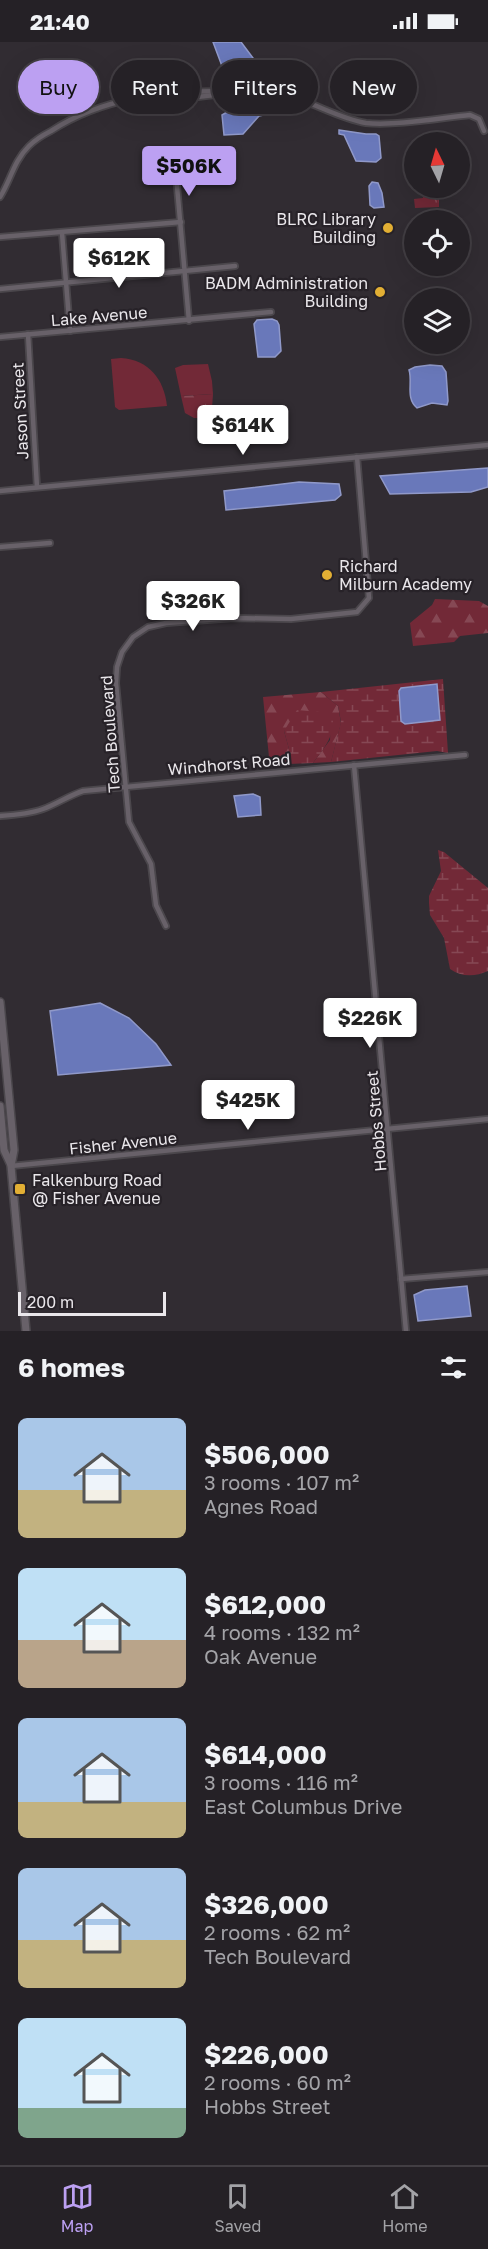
<!DOCTYPE html>
<html lang="en">
<head>
<meta charset="utf-8">
<style>
  :root { --surface:#252126; --page:#2d292e; --text:#f1f3f6; --muted:#a3a3a7; --line:#423e43; --accent:#bca0f2 }
  body { margin:0; font-family:"Golos Text",sans-serif; background:var(--page); color:var(--text); height:100vh; display:flex; flex-direction:column; font-size:22px; white-space:nowrap }
  * { box-sizing:border-box; margin:0 }
  p { font-size:20px; color:var(--muted) }
  .icon { flex:none; width:33px; height:33px; fill:none; stroke:currentColor; stroke-width:2; stroke-linecap:round; stroke-linejoin:round }
  .map { position:relative; height:1289px; overflow:hidden }
  .side { display:flex; flex-direction:column; background:var(--surface); flex:1 }
  .side>* { flex:none }
  .top-card { position:absolute; left:18px; top:18px; width:453px; height:54px; display:flex; gap:12px }
  .needle { width:39px; rotate:355deg }
  .fabs { position:absolute; left:404px; top:90px; display:grid; gap:12px }
  .fabs a { display:grid; place-items:center; width:66px; height:66px; border-radius:50%; background:var(--surface); box-shadow:0 6px 24px #0002,0 0 0 2px var(--line); font-size:30px }
  .scale { position:absolute; left:18px; bottom:15px; width:148px; box-sizing:border-box; padding-left:6px; border:3px solid #eae7eb; border-top:0; font-size:16px; line-height:21px; white-space:nowrap; color:#eae7eb; -webkit-text-stroke:4px #272228; paint-order:stroke }
  .price { position:absolute; translate:-50% -51px; padding:0 14px; border-radius:6px; background:#fff; color:#222; font-size:20px; line-height:39px; filter:drop-shadow(0 2px 3px #0008) }
  .price::after { content:''; position:absolute; left:50%; top:36px; width:18px; height:14px; margin-left:-9px; background:inherit; clip-path:polygon(0 0,100% 0,50% 100%) }
  .price.current { background:var(--accent); color:#111 }
  ul { padding:0; list-style:none }
  li { display:flex; align-items:center; gap:18px; height:150px; padding:0 18px }
  li span { display:grid; place-items:center; flex:none; width:168px; height:120px; border-radius:9px; color:#555 }
  li>.icon { margin-inline-start:auto }
  span .icon { width:72px; height:72px; fill:#fffc; stroke-width:1 }
  li b { font-size:26px }
  h2 { display:flex; justify-content:space-between; align-items:center; height:72px; padding:0 18px; font-size:26px }
  .tag { padding:0 21px; border-radius:27px; background:var(--surface); box-shadow:0 6px 24px #0002,0 0 0 2px var(--line); font-size:21px; line-height:54px }
  .tag.current { background:var(--accent); color:#111 }
  .status { display:flex; justify-content:space-between; align-items:center; height:42px; padding:0 30px; background:var(--surface); direction:ltr }
  .status svg { height:16px; fill:currentColor }
  .menu { display:flex; justify-content:space-around; align-items:center; height:84px; border-top:2px solid var(--line); background:var(--surface); font-size:16px; color:var(--muted) }
  .menu a { display:grid; justify-items:center; gap:3px }
  .menu .current { color:var(--accent) }
  .map>svg:first-child { display:block }
  .grass { fill:url(#grass-tufts) }
  .forest { fill:url(#forest-firs) }
  .wetland { fill:url(#wetland-marsh) }
  .garden { fill:#722937 }
  .water { fill:#6978ba; stroke:#9099c9; stroke-width:1.5 }
  .lines { fill:none; stroke-linecap:round; stroke-linejoin:round }
  .street-casing { stroke:#4b474c; stroke-width:8 }
  .secondary-casing { stroke:#4b474c; stroke-width:10 }
  .street { stroke:#686169; stroke-width:4.5 }
  .secondary { stroke:#686169; stroke-width:7 }
  .poi-dot { fill:#e2af34; stroke:#272228; stroke-width:2 }
  .labels { text-anchor:middle; dominant-baseline:central; stroke-width:4.5; stroke-linejoin:round; paint-order:stroke }
  .poi-label { font-size:16px; fill:#eae7eb; stroke:#272228; text-anchor:end }
  .street-label { font-size:16px; fill:#eae7eb; stroke:#272228 }
</style>
</head>
<body>
<div class="status"><b>21:40</b><svg viewBox="0 0 49 12"><path d="M0 12V9h3v3zM5 12V6h3v6zM10 12V3h3v9zM15 12V0h3v12zM26 1h20v11H26zM47 4h2v5h-2z"/></svg></div>
<div class="map">
<svg width="488" height="1289" viewBox="0 0 488 1289">
  <defs>
    <pattern id="grass-tufts" width="24" height="20" patternUnits="userSpaceOnUse" patternTransform="scale(1.5)"><rect width="24" height="20" fill="#722937"/><path d="M3 7l-1-3M5 7V3M7 7l1-3M15 17l-1-3M17 17v-4M19 17l1-3" fill="none" stroke="#864854"/></pattern>
    <pattern id="forest-firs" width="22" height="20" patternUnits="userSpaceOnUse" patternTransform="scale(1.5)"><rect width="22" height="20" fill="#722937"/><path d="M5 1l3.5 6h-7zM16 11l3.5 6h-7z" fill="#864854"/></pattern>
    <pattern id="wetland-marsh" width="20" height="14" patternUnits="userSpaceOnUse" patternTransform="scale(1.5)"><rect width="20" height="14" fill="#722937"/><path d="M1 5h8M5 5V1M11 12h8M15 12V8" fill="none" stroke="#864854"/></pattern>
  </defs>
  <rect width="100%" height="100%" fill="#312c32"/>
  <polygon class="grass" points="422,146 442,146 442,149 439,150 439,165 415,166 414,157 423,156"/>
  <g class="forest">
    <polygon points="213,352 212,366 204,376 194,376 185,371 181,354"/>
    <polygon points="435,557 479,559 488,564 488,591 460,594 454,600 413,604 410,581 432,563"/>
    <polygon points="321,650 338,664 341,681 331,720 313,721 330,698 331,671 313,671 284,689 289,707 288,722 270,725 263,655"/>
  </g>
  <g class="wetland">
    <polygon points="443,637 448,711 437,709 331,720 341,680 338,664 321,650"/>
    <path d="M297,668L331,671C338,690 324,707 313,721L288,722L289,707L284,689Z"/>
    <path d="M438,808L444,810L488,846V929C475,935 461,935 450,927L444,896L430,873L429,861V854L441,829Z"/>
  </g>
  <g class="garden">
    <path d="M121,316C149,318 164,337 167,364L119,368L115,365L111,317Z"/>
    <polygon points="208,322 212,339 213,352 181,354 175,326 183,323"/>
  </g>
  <g class="water">
    <polygon points="213,0 241,0 256,20 257,29 260,31 258,36 225,32"/>
    <polygon points="241,62 253,62 278,66 278,70 259,74 243,92 224,93 222,73"/>
    <polygon points="339,88 366,92 376,92 379,94 381,116 376,120 356,119 344,93 339,92"/>
    <polygon points="372,140 378,141 382,151 384,165 374,166 370,163 369,144"/>
    <polygon points="272,277 277,279 279,283 281,309 275,315 258,315 254,282 257,278"/>
    <path d="M430,323L442,324L446,330L448,359L447,363L432,361L417,366C405,356 413,340 409,328L415,325Z"/>
    <polygon points="488,426 488,445 471,450 390,452 380,434"/>
    <polygon points="299,440 339,442 341,453 335,458 226,468 224,449"/>
    <polygon points="437,642 440,678 405,682 401,679 399,649 401,646"/>
    <polygon points="253,752 260,755 261,773 238,775 234,754"/>
    <polygon points="100,961 129,976 156,1002 171,1023 58,1033 50,969"/>
    <polygon points="467,1244 471,1274 418,1279 414,1253 425,1248"/>
  </g>
  <g class="lines">
    <defs>
      <g id="street">
        <polyline points="130,60 163,59 223,52"/>
        <polyline points="176,133 189,279"/>
        <path d="M0,155C11,138 13,120 29,104C35,98 43,93 51,89C103,55 165,49 226,49C246,49 265,48 284,53C312,59 337,76 366,81C394,84 441,76 470,73L479,77L484,89"/>
        <polyline points="62,191 70,289"/>
        <polyline points="0,195 181,180"/>
        <polyline points="0,247 235,224"/>
        <polyline points="28,292 37,445"/>
        <polyline points="0,295 271,270"/>
        <polyline points="0,449 488,403"/>
        <polyline points="0,505 50,501"/>
        <polyline points="354,723 406,1289"/>
        <path d="M0,774C15,773 29,772 43,767C57,762 68,754 83,749L465,713"/>
        <polyline points="166,884 156,863 151,822 129,780 116,641 117,625 122,610 133,595 148,585 166,581 234,576 291,577 357,570 369,556 357,415"/>
        <polyline points="11,1124 488,1077"/>
        <polyline points="401,1237 488,1230"/>
      </g>
      <g id="secondary">
        <polyline points="0,960 14,1108 11,1124 26,1289"/>
        <polyline points="0,1064 4,1108 11,1123"/>
      </g>
    </defs>
    <use href="#street" class="street-casing"/>
    <use href="#secondary" class="secondary-casing"/>
    <use href="#street" class="street"/>
    <use href="#secondary" class="secondary"/>
  </g>
  <g class="poi-dot">
    <circle cx="388" cy="186" r="6"/>
    <circle cx="380" cy="250" r="6"/>
    <circle cx="327" cy="533" r="6"/>
    <rect x="14" y="1141" width="12" height="12" rx="3"/>
  </g>
  <g class="labels">
    <g class="poi-label">
      <text x="376" y="177">BLRC Library<tspan x="376" dy="18">Building</tspan></text>
      <text x="368" y="241">BADM Administration<tspan x="368" dy="18">Building</tspan></text>
      <text x="339" y="524" text-anchor="start">Richard<tspan x="339" dy="18">Milburn Academy</tspan></text>
      <text x="32" y="1138" text-anchor="start">Falkenburg Road<tspan x="32" dy="18">@ Fisher Avenue</tspan></text>
    </g>
    <g class="street-label">
      <text transform="translate(99 274) rotate(-5)">Lake Avenue</text>
      <text transform="translate(20 369) rotate(-93)">Jason Street</text>
      <text transform="translate(110 692) rotate(-94)">Tech Boulevard</text>
      <text transform="translate(229 722) rotate(-5)">Windhorst Road</text>
      <text transform="translate(376 1079) rotate(-95)">Hobbs Street</text>
      <text transform="translate(123 1101) rotate(-6)">Fisher Avenue</text>
    </g>
  </g>
</svg>
<div class="fabs">
<a><svg class="needle" viewBox="-14 -14 28 28"><path d="M0-13l5 13h-10z" fill="#e53935"/><path d="M0 13l5-13h-10z" fill="#a3a3a7"/></svg></a>
<a><svg class="icon" aria-label="locate" viewBox="0 0 24 24"><circle cx="12" cy="12" r="6"/><path d="M12 2v4M12 18v4M2 12h4M18 12h4"/></svg></a>
<a><svg class="icon" aria-label="layers" viewBox="0 0 24 24"><path d="M12 4l9 5-9 5-9-5zM3 14l9 5 9-5"/></svg></a>
</div>
<div class="scale">200 m</div>
<b class="price current" style="left:189px;top:155px">$506K</b>
<b class="price" style="left:119px;top:247px">$612K</b>
<b class="price" style="left:243px;top:414px">$614K</b>
<b class="price" style="left:193px;top:590px">$326K</b>
<b class="price" style="left:370px;top:1007px">$226K</b>
<b class="price" style="left:248px;top:1089px">$425K</b>
<div class="top-card">
<a class="tag current">Buy</a>
<a class="tag">Rent</a>
<a class="tag">Filters</a>
<a class="tag">New</a>
</div>
</div>
<section class="side">
<h2>6 homes<svg class="icon" aria-label="filters" viewBox="0 0 24 24"><path d="M4 7h16M4 17h16"/><circle cx="9" cy="7" r="2"/><circle cx="15" cy="17" r="2"/></svg></h2>
<ul>
<li><span style="background:linear-gradient(#a9c7e8 60%,#c2b280 0)"><svg class="icon" aria-label="home" viewBox="0 0 24 24"><path d="M3 11l9-7 9 7M6 9v11h12V9"/></svg></span><div><b>$506,000</b><p>3 rooms · 107 m²</p><p>Agnes Road</p></div></li>
<li><span style="background:linear-gradient(#bfe0f5 60%,#b9a48a 0)"><svg class="icon" aria-label="home" viewBox="0 0 24 24"><path d="M3 11l9-7 9 7M6 9v11h12V9"/></svg></span><div><b>$612,000</b><p>4 rooms · 132 m²</p><p>Oak Avenue</p></div></li>
<li><span style="background:linear-gradient(#a9c7e8 70%,#c2b280 0)"><svg class="icon" aria-label="home" viewBox="0 0 24 24"><path d="M3 11l9-7 9 7M6 9v11h12V9"/></svg></span><div><b>$614,000</b><p>3 rooms · 116 m²</p><p>East Columbus Drive</p></div></li>
<li><span style="background:linear-gradient(#a9c7e8 60%,#c2b280 0)"><svg class="icon" aria-label="home" viewBox="0 0 24 24"><path d="M3 11l9-7 9 7M6 9v11h12V9"/></svg></span><div><b>$326,000</b><p>2 rooms · 62 m²</p><p>Tech Boulevard</p></div></li>
<li><span style="background:linear-gradient(#bfe0f5 75%,#7fa58c 0)"><svg class="icon" aria-label="home" viewBox="0 0 24 24"><path d="M3 11l9-7 9 7M6 9v11h12V9"/></svg></span><div><b>$226,000</b><p>2 rooms · 60 m²</p><p>Hobbs Street</p></div></li>
</ul>
</section>
<nav class="menu">
<a class="current"><svg class="icon" aria-label="map" viewBox="0 0 24 24"><path d="M3 6l6-2 6 2 6-2v14l-6 2-6-2-6 2zM9 4v14M15 6v14"/></svg>Map</a>
<a><svg class="icon" aria-label="saved" viewBox="0 0 24 24"><path d="M7 4h10v16l-5-4-5 4z"/></svg>Saved</a>
<a><svg class="icon" aria-label="home" viewBox="0 0 24 24"><path d="M3 11l9-7 9 7M6 9v11h12V9"/></svg>Home</a>
</nav>
</body>
</html>
